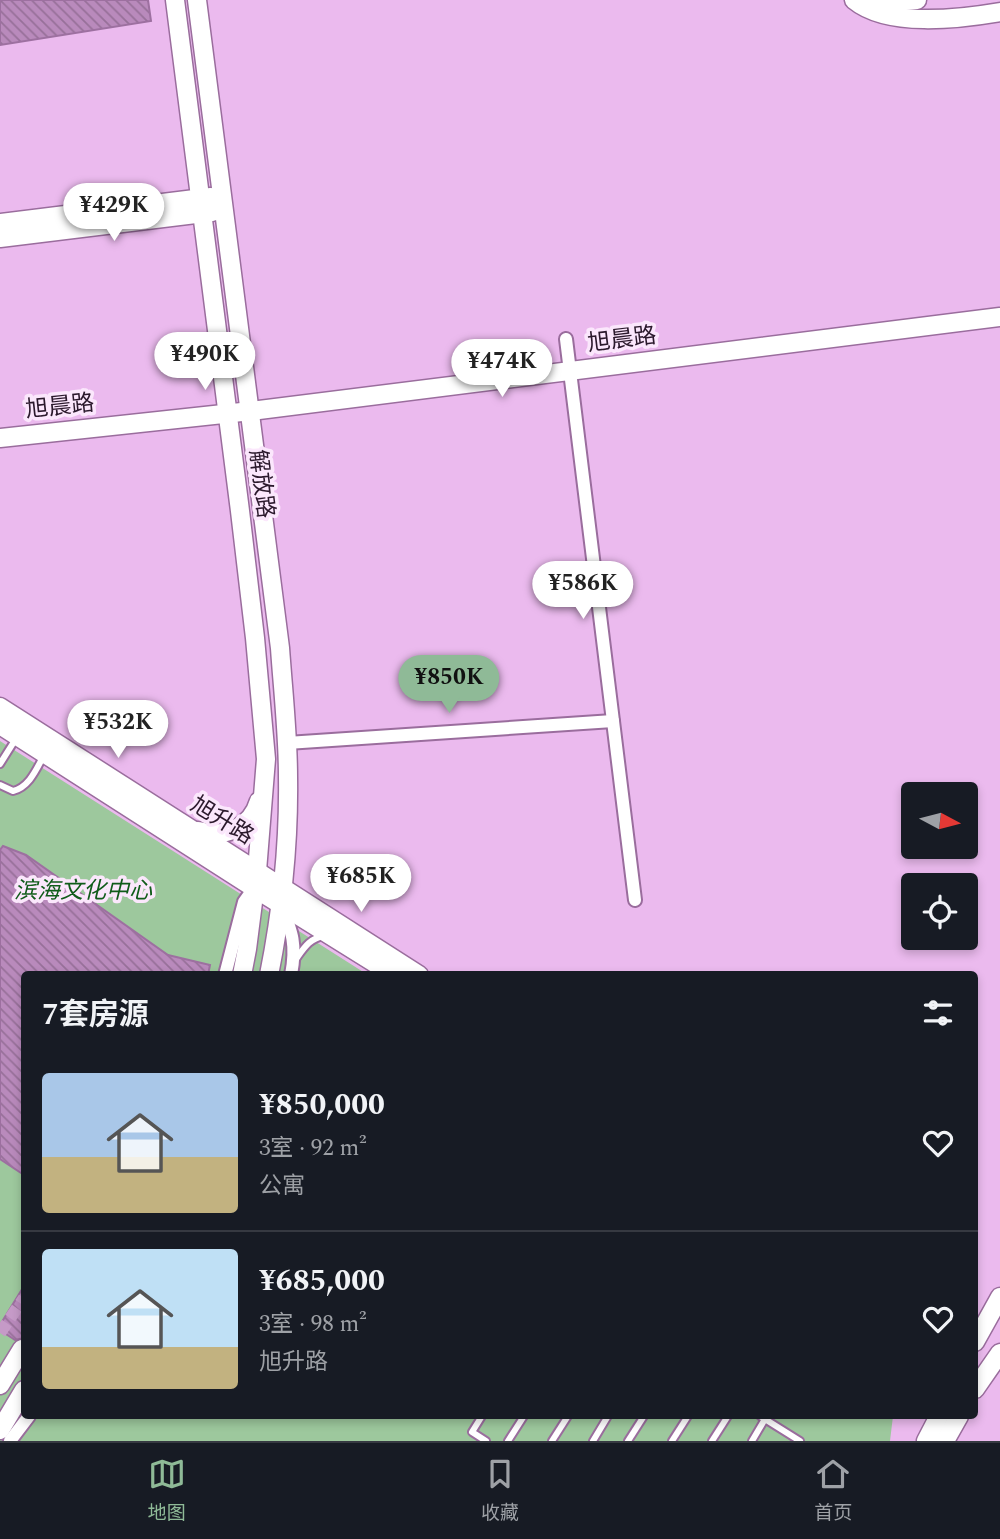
<!DOCTYPE html>
<html lang="zh">
<head>
<meta charset="utf-8">
<style>
  :root { --surface:#171b24; --page:#20242c; --text:#f1f3f6; --muted:#9ea1a6; --line:#363941; --accent:#8fba97 }
  body { margin:0; font-family:Spectral,"Noto Sans SC",serif; background:var(--page); color:var(--text); height:100vh; display:flex; flex-direction:column; font-size:26px; white-space:nowrap }
  * { box-sizing:border-box; margin:0 }
  p { font-size:23px; color:var(--muted) }
  .icon { flex:none; width:38px; height:38px; fill:none; stroke:currentColor; stroke-width:2; stroke-linecap:round; stroke-linejoin:round }
  .map { position:relative; flex:1; overflow:hidden }
  .sheet { position:absolute; left:21px; top:971px; width:957px; height:448px; display:flex; flex-direction:column; background:var(--surface); border-radius:7px; box-shadow:0 4px 10px #0003 }
  .sheet>* { flex:none }
  .needle { width:46px; rotate:97deg }
  .controls { position:absolute; left:901px; top:782px; display:grid; gap:14px }
  .controls a { display:grid; place-items:center; width:77px; height:77px; border-radius:7px; background:var(--surface); box-shadow:0 4px 10px #0003; font-size:35px }
  .price { position:absolute; translate:-50% -60px; padding:0 16px; border-radius:24px; background:#fff; color:#222; font-size:23px; line-height:46px; filter:drop-shadow(0 2px 4px #0008) }
  .price::after { content:''; position:absolute; left:50%; top:42px; width:21px; height:16px; margin-left:-10px; background:inherit; clip-path:polygon(0 0,100% 0,50% 100%) }
  .price.active { background:var(--accent); color:#111 }
  ul { padding:0; list-style:none }
  li { display:flex; align-items:center; gap:21px; height:175px; padding:0 21px }
  li+li { border-top:2px solid var(--line) }
  li span { display:grid; place-items:center; flex:none; width:196px; height:140px; border-radius:7px; color:#555 }
  li>.icon { margin-inline-start:auto }
  span .icon { width:84px; height:84px; fill:#fffc; stroke-width:1 }
  li b { font-size:30px }
  h2 { display:flex; justify-content:space-between; align-items:center; height:84px; padding:0 21px; font-size:30px }
  .tabs { display:flex; justify-content:space-around; align-items:center; height:98px; border-top:2px solid var(--line); background:var(--surface); font-size:19px; color:var(--muted) }
  .tabs a { display:grid; justify-items:center; gap:4px }
  .tabs .active { color:var(--accent) }
  .map>svg:first-child { display:block }
  .green { fill:#9dc89d }
  .building { fill:url(#building-back-hatch); stroke:#9d70a0; stroke-width:2 }
  .lines { fill:none; stroke-linecap:round; stroke-linejoin:round }
  .street-tunnel { stroke:#c59ac7; stroke-width:12; stroke-dasharray:12 6; stroke-linecap:butt }
  .lane-casing { stroke:#9a6d9d; stroke-width:10 }
  .street-casing { stroke:#9a6d9d; stroke-width:16 }
  .secondary-casing { stroke:#9a6d9d; stroke-width:21 }
  .lane { stroke:#fff; stroke-width:6 }
  .street { stroke:#fff; stroke-width:12 }
  .secondary { stroke:#fff; stroke-width:18 }
  .labels { text-anchor:middle; dominant-baseline:central; stroke-width:7; stroke-linejoin:round; paint-order:stroke }
  .street-label { font-size:23px; fill:#2b192c; stroke:#fbe7fc }
  .park-label { font-size:23px; font-style:italic; fill:#105c1a; stroke:#fbe7fc }
</style>
</head>
<body>
<div class="map">
<svg width="1000" height="1441" viewBox="0 0 1000 1441">
  <defs>
    <pattern id="building-back-hatch" width="6" height="6" patternUnits="userSpaceOnUse" patternTransform="scale(1.75)"><rect width="6" height="6" fill="#b98abc"/><path d="M-1 5l2 2M0 0l6 6M5-1l2 2" fill="none" stroke="#977099"/></pattern>
  </defs>
  <rect width="100%" height="100%" fill="#ebbaee"/>
  <polygon class="green" points="0,741 368,975 24,975 24,1416 893,1416 890,1441 0,1441"/>
  <g class="building">
    <polygon points="0,0 148,0 151,21 0,45"/>
    <polygon points="3,846 26,855 168,955 210,965 208,975 24,975 24,1175 0,1159 0,850"/>
    <polygon points="24,1286 24,1338 15,1340 0,1330 0,1325"/>
  </g>
  <g class="lines">
    <polyline class="street-tunnel" points="0,1333 24,1298"/>
    <defs>
      <g id="lane">
        <polyline points="0,764 17,737"/>
        <path d="M0,785L13,791C29,787 36,770 43,757"/>
        <path d="M296,959C304,948 310,938 324,936"/>
        <polyline points="482,1416 472,1432 486,1441"/>
        <polyline points="760,1416 800,1441"/>
        <polyline points="508,1441 524,1416"/>
        <polyline points="552,1441 568,1416"/>
        <polyline points="593,1441 608,1416"/>
        <polyline points="628,1441 644,1416"/>
        <polyline points="672,1441 688,1416"/>
        <polyline points="712,1441 728,1416"/>
        <polyline points="752,1441 765,1419"/>
      </g>
      <g id="street">
        <polyline points="566,339 635,900"/>
        <polyline points="287,743 613,721"/>
        <path d="M281,904C292,932 297,944 291,975"/>
        <polyline points="225,975 244,902 254,888"/>
        <polyline points="10,1441 29,1416"/>
      </g>
      <g id="secondary">
        <polyline points="175,0 240,511 255,638 266,759 257,871 247,949 242,975"/>
        <path d="M197,0L280,648C283,691 288,734 288,777C289,843 282,910 269,975"/>
        <path d="M854,0C888,28 959,19 1000,12"/>
        <polyline points="879,0 891,2 917,0"/>
        <polyline points="0,223 211,197"/>
        <polyline points="0,238 212,212"/>
        <polyline points="0,438 251,411 1000,317"/>
        <polyline points="0,707 419,975"/>
        <polyline points="0,725 254,888 394,975"/>
        <path d="M198,831C224,838 251,829 259,801"/>
        <polyline points="975,1342 1000,1297"/>
        <polyline points="0,1385 22,1349"/>
        <polyline points="975,1389 1000,1353"/>
        <polyline points="0,1430 24,1390"/>
        <polyline points="926,1441 939,1416"/>
        <polyline points="945,1441 959,1416"/>
      </g>
    </defs>
    <use href="#lane" class="lane-casing"/>
    <use href="#street" class="street-casing"/>
    <use href="#secondary" class="secondary-casing"/>
    <use href="#lane" class="lane"/>
    <use href="#street" class="street"/>
    <use href="#secondary" class="secondary"/>
  </g>
  <g class="labels">
    <g class="street-label">
      <text transform="translate(622 340) rotate(-7)">旭晨路</text>
      <text transform="translate(60 407) rotate(-6)">旭晨路</text>
      <text transform="translate(261 484) rotate(83)">解放路</text>
      <text transform="translate(222 821) rotate(32)">旭升路</text>
    </g>
    <g class="park-label">
      <text x="83" y="891">滨海文化中心</text>
    </g>
  </g>
</svg>
<div class="controls">
<a><svg class="needle" viewBox="-14 -14 28 28"><path d="M0-13l5 13h-10z" fill="#e53935"/><path d="M0 13l5-13h-10z" fill="#9ea1a6"/></svg></a>
<a><svg class="icon" aria-label="locate" viewBox="0 0 24 24"><circle cx="12" cy="12" r="6"/><path d="M12 2v4M12 18v4M2 12h4M18 12h4"/></svg></a>
</div>
<b class="price" style="left:114px;top:243px">¥429K</b>
<b class="price" style="left:205px;top:392px">¥490K</b>
<b class="price" style="left:502px;top:399px">¥474K</b>
<b class="price" style="left:583px;top:621px">¥586K</b>
<b class="price active" style="left:449px;top:715px">¥850K</b>
<b class="price" style="left:118px;top:760px">¥532K</b>
<b class="price" style="left:361px;top:914px">¥685K</b>
<section class="sheet">
<h2>7套房源<svg class="icon" aria-label="filters" viewBox="0 0 24 24"><path d="M4 7h16M4 17h16"/><circle cx="9" cy="7" r="2"/><circle cx="15" cy="17" r="2"/></svg></h2>
<ul>
<li><span style="background:linear-gradient(#a9c7e8 60%,#c2b280 0)"><svg class="icon" aria-label="home" viewBox="0 0 24 24"><path d="M3 11l9-7 9 7M6 9v11h12V9"/></svg></span><div><b>¥850,000</b><p>3室 · 92 m²</p><p>公寓</p></div><svg class="icon" aria-label="heart" viewBox="0 0 24 24"><path d="M12 20l-8-8c-3-5 5-10 8-4 3-6 11-1 8 4z"/></svg></li>
<li><span style="background:linear-gradient(#bfe0f5 70%,#c2b280 0)"><svg class="icon" aria-label="home" viewBox="0 0 24 24"><path d="M3 11l9-7 9 7M6 9v11h12V9"/></svg></span><div><b>¥685,000</b><p>3室 · 98 m²</p><p>旭升路</p></div><svg class="icon" aria-label="heart" viewBox="0 0 24 24"><path d="M12 20l-8-8c-3-5 5-10 8-4 3-6 11-1 8 4z"/></svg></li>
</ul>
</section>
</div>
<nav class="tabs">
<a class="active"><svg class="icon" aria-label="map" viewBox="0 0 24 24"><path d="M3 6l6-2 6 2 6-2v14l-6 2-6-2-6 2zM9 4v14M15 6v14"/></svg>地图</a>
<a><svg class="icon" aria-label="saved" viewBox="0 0 24 24"><path d="M7 4h10v16l-5-4-5 4z"/></svg>收藏</a>
<a><svg class="icon" aria-label="home" viewBox="0 0 24 24"><path d="M3 11l9-7 9 7M6 9v11h12V9"/></svg>首页</a>
</nav>
</body>
</html>
